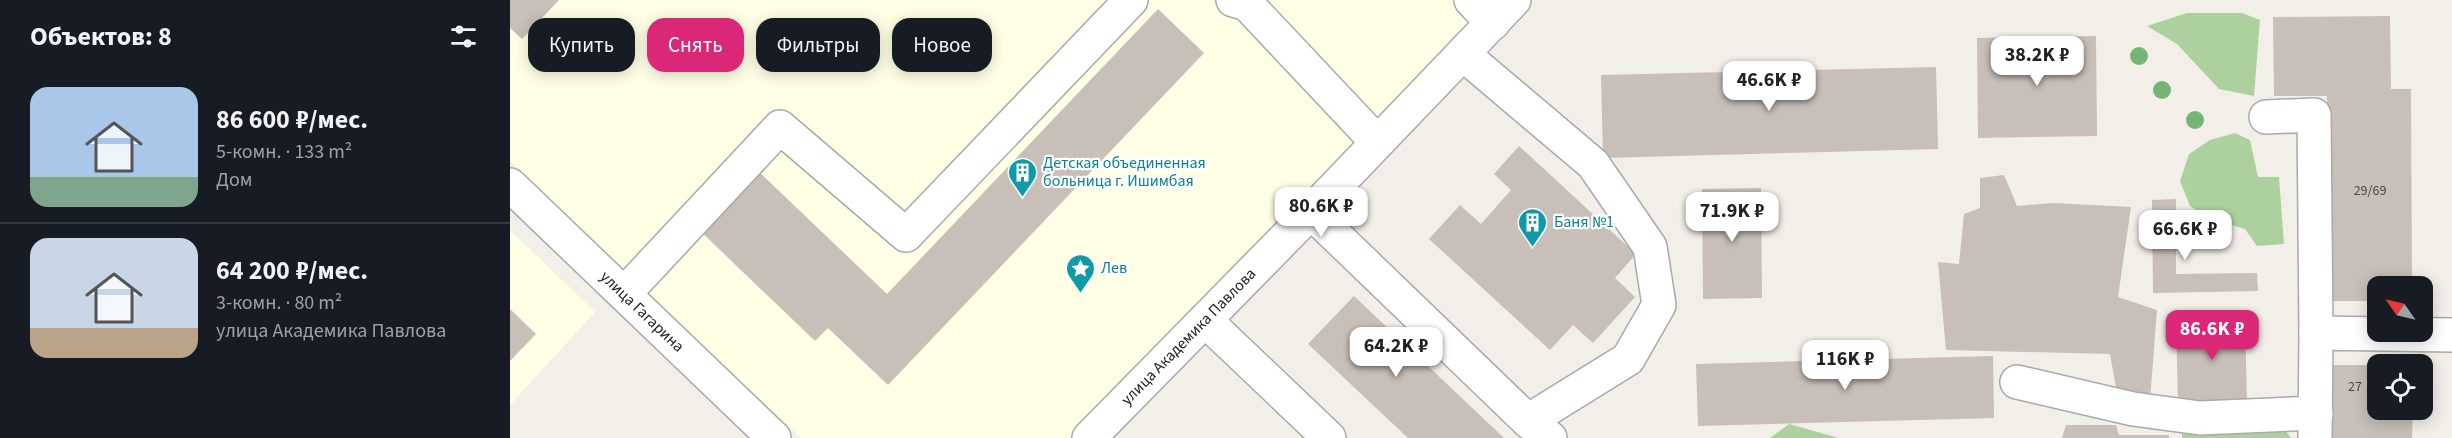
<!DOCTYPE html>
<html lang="ru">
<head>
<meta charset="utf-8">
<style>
  :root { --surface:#171b24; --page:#242831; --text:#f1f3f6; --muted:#9ea1a6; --line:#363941; --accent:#db2777 }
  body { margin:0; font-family:"Source Sans 3",sans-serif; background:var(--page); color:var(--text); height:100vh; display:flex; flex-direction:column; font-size:22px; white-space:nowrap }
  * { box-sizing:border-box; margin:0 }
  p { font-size:20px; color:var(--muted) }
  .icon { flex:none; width:33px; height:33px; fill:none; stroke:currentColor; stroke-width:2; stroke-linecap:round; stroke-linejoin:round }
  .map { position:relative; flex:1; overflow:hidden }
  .drawer { display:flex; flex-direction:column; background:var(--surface); width:510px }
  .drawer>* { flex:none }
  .top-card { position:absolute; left:18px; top:18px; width:570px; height:54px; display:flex; gap:12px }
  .needle { width:39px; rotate:304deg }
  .fabs { position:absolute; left:1857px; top:276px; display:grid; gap:12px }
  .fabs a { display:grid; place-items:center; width:66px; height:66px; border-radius:12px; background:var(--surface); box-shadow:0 3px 15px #0003; font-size:30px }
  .price { position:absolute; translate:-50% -51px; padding:0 14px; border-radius:12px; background:#fff; color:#222; font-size:20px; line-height:39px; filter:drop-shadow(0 2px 3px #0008) }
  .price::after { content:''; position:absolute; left:50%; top:36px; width:18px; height:14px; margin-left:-9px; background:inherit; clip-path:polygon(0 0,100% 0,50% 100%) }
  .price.active { background:var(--accent); color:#fff }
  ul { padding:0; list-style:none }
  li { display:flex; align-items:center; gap:18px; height:150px; padding:0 30px }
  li+li { border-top:2px solid var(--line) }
  li span { display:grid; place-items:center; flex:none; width:168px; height:120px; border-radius:18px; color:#555 }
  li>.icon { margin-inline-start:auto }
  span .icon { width:72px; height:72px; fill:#fffc; stroke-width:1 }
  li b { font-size:26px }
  h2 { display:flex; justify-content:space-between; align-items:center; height:72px; padding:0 30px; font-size:26px }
  .chip { padding:0 21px; border-radius:18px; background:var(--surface); box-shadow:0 3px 15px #0003; font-size:21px; line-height:54px }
  .chip.active { background:var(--accent); color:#fff }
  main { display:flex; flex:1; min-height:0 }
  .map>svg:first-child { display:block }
  .education { fill:#ffffe5 }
  .forest { fill:#add19e }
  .building { fill:#c7bfb8 }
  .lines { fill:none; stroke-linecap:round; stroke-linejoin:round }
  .minor-casing { stroke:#a9a9a9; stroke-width:36 }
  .minor { stroke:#fff; stroke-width:33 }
  .tree { fill:#74b475 }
  .labels { text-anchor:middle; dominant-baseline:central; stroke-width:4.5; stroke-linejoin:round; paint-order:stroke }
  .number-label { font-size:14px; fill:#4b4948 }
  .culture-label { font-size:16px; fill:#0d838f; stroke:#fff; text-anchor:start }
  .street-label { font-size:16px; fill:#222; stroke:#fff }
</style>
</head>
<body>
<main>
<section class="drawer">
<h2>Объектов: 8<svg class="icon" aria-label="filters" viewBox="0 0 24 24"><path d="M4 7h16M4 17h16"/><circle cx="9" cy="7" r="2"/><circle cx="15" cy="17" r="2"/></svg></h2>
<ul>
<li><span style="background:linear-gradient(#a9c7e8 75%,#7fa58c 0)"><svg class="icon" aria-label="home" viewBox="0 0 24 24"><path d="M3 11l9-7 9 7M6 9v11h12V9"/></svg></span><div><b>86 600 ₽/мес.</b><p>5-комн. · 133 m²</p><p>Дом</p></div></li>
<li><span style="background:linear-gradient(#c9d6e8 75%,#b9a48a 0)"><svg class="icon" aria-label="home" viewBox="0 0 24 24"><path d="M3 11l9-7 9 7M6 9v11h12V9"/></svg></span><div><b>64 200 ₽/мес.</b><p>3-комн. · 80 m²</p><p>улица Академика Павлова</p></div></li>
</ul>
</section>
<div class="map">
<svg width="1942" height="438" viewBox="0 0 1942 438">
  <rect width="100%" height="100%" fill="#f2efe9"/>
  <g class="education">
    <polygon points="0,0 986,0 558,438 291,438 0,161"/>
    <polygon points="0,230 85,312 0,405"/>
  </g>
  <g class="forest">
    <polygon points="1677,13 1732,13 1750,20 1744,96 1709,89 1667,44 1637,26"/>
    <polygon points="1725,133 1740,140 1748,177 1769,177 1774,244 1747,246 1735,229 1698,218 1680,206 1670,181 1679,154 1700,140"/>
    <polygon points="1279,424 1329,438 1260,438"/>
    <polygon points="1772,426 1781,438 1672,438 1672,432"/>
  </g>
  <g class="building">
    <polygon points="0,0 49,0 12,39 0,28"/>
    <polygon points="648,9 694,53 378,385 318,328 305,341 187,228 245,168 377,294"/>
    <polygon points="1880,16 1881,89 1901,89 1902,286 1868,286 1868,301 1819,301 1817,96 1764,96 1763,17"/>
    <polygon points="1586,36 1587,136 1468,138 1467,38"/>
    <polygon points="1426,67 1428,149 1093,158 1091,75"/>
    <polygon points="1009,146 1126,254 1105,278 1125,297 1083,343 1063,325 1040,350 919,239 950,205 971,224 1001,190 984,174"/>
    <polygon points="1494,175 1507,206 1543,203 1621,207 1608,297 1647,310 1640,400 1607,393 1600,354 1436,350 1428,262 1449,264 1454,214 1470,208 1470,178"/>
    <polygon points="1251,188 1252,298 1193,299 1192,189"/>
    <polygon points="1666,199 1666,274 1747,273 1748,291 1643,293 1642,200"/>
    <polygon points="844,296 994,438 898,438 798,344"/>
    <polygon points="0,309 26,334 0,361"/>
    <polygon points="1735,318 1737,403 1668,404 1666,319"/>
    <polygon points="1483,356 1484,418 1188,426 1186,364"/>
    <polygon points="1823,365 1868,365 1868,410 1903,410 1902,438 1823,438"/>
    <polygon points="1556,425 1606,425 1609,435 1659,435 1659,438 1552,438"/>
  </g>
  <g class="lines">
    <defs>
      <g id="minor">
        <polyline points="723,0 737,4 867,142"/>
        <polyline points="961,0 983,23"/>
        <polyline points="953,54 1083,164 1140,247 1149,305 1118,359 1018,421"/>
        <polyline points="1756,117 1804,115 1806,333"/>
        <path id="s1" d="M0,185L264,438"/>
        <polyline points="801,212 1018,421 1040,438"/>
        <polyline points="114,294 270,127 396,235 621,0"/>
        <polyline points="695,320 819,438"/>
        <polyline points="1507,382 1623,409 1690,418 1806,413"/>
        <path id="s2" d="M579,438L801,212L1004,0"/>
        <polyline points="1805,438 1806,333 1942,335"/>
      </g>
    </defs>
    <use href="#minor" class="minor-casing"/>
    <use href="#minor" class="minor"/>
  </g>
  <g class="tree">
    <circle cx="1629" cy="56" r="9"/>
    <circle cx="1652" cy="90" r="9"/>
    <circle cx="1685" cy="120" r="9"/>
  </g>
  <defs>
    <symbol id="building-pin" viewBox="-11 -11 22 30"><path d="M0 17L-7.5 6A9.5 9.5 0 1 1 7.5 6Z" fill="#0f9aa8" stroke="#fff"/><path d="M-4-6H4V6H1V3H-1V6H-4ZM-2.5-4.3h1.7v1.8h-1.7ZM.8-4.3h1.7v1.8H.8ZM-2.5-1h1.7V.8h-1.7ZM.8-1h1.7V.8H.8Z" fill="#fff"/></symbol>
    <symbol id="sight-pin" viewBox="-11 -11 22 30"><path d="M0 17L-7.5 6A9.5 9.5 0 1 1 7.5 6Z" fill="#0f9aa8" stroke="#fff"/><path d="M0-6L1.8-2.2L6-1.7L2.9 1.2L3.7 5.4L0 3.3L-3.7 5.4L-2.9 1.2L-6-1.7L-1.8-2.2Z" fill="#fff"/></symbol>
  </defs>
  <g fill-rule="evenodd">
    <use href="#building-pin" x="496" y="156" width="33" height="45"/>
    <use href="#building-pin" x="1006" y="206" width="33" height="45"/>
    <use href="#sight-pin" x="554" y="252" width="33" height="45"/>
  </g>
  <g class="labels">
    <g class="number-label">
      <text x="1860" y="191">29/69</text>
      <text x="1845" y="387">27</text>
    </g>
    <g class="culture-label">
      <text x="533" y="163">Детская объединенная<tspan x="533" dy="18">больница г. Ишимбая</tspan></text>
      <text x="1044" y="222">Баня №1</text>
      <text x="591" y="268">Лев</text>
    </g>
    <g class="street-label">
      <text stroke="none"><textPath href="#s1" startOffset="183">улица Гагарина</textPath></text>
      <text stroke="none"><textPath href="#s2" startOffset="142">улица Академика Павлова</textPath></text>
    </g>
  </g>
</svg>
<div class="fabs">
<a><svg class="needle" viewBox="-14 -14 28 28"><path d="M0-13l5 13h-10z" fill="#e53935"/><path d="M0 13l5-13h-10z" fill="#9ea1a6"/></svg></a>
<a><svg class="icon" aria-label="locate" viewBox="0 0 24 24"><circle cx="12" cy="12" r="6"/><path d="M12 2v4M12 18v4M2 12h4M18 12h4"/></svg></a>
</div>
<b class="price" style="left:1527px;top:87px">38.2K ₽</b>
<b class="price" style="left:1259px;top:112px">46.6K ₽</b>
<b class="price" style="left:811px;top:238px">80.6K ₽</b>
<b class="price" style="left:1222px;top:243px">71.9K ₽</b>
<b class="price" style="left:1675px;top:261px">66.6K ₽</b>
<b class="price active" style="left:1702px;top:361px">86.6K ₽</b>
<b class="price" style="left:886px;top:378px">64.2K ₽</b>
<b class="price" style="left:1335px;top:391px">116K ₽</b>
<div class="top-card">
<a class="chip">Купить</a>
<a class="chip active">Снять</a>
<a class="chip">Фильтры</a>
<a class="chip">Новое</a>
</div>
</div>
</main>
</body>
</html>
